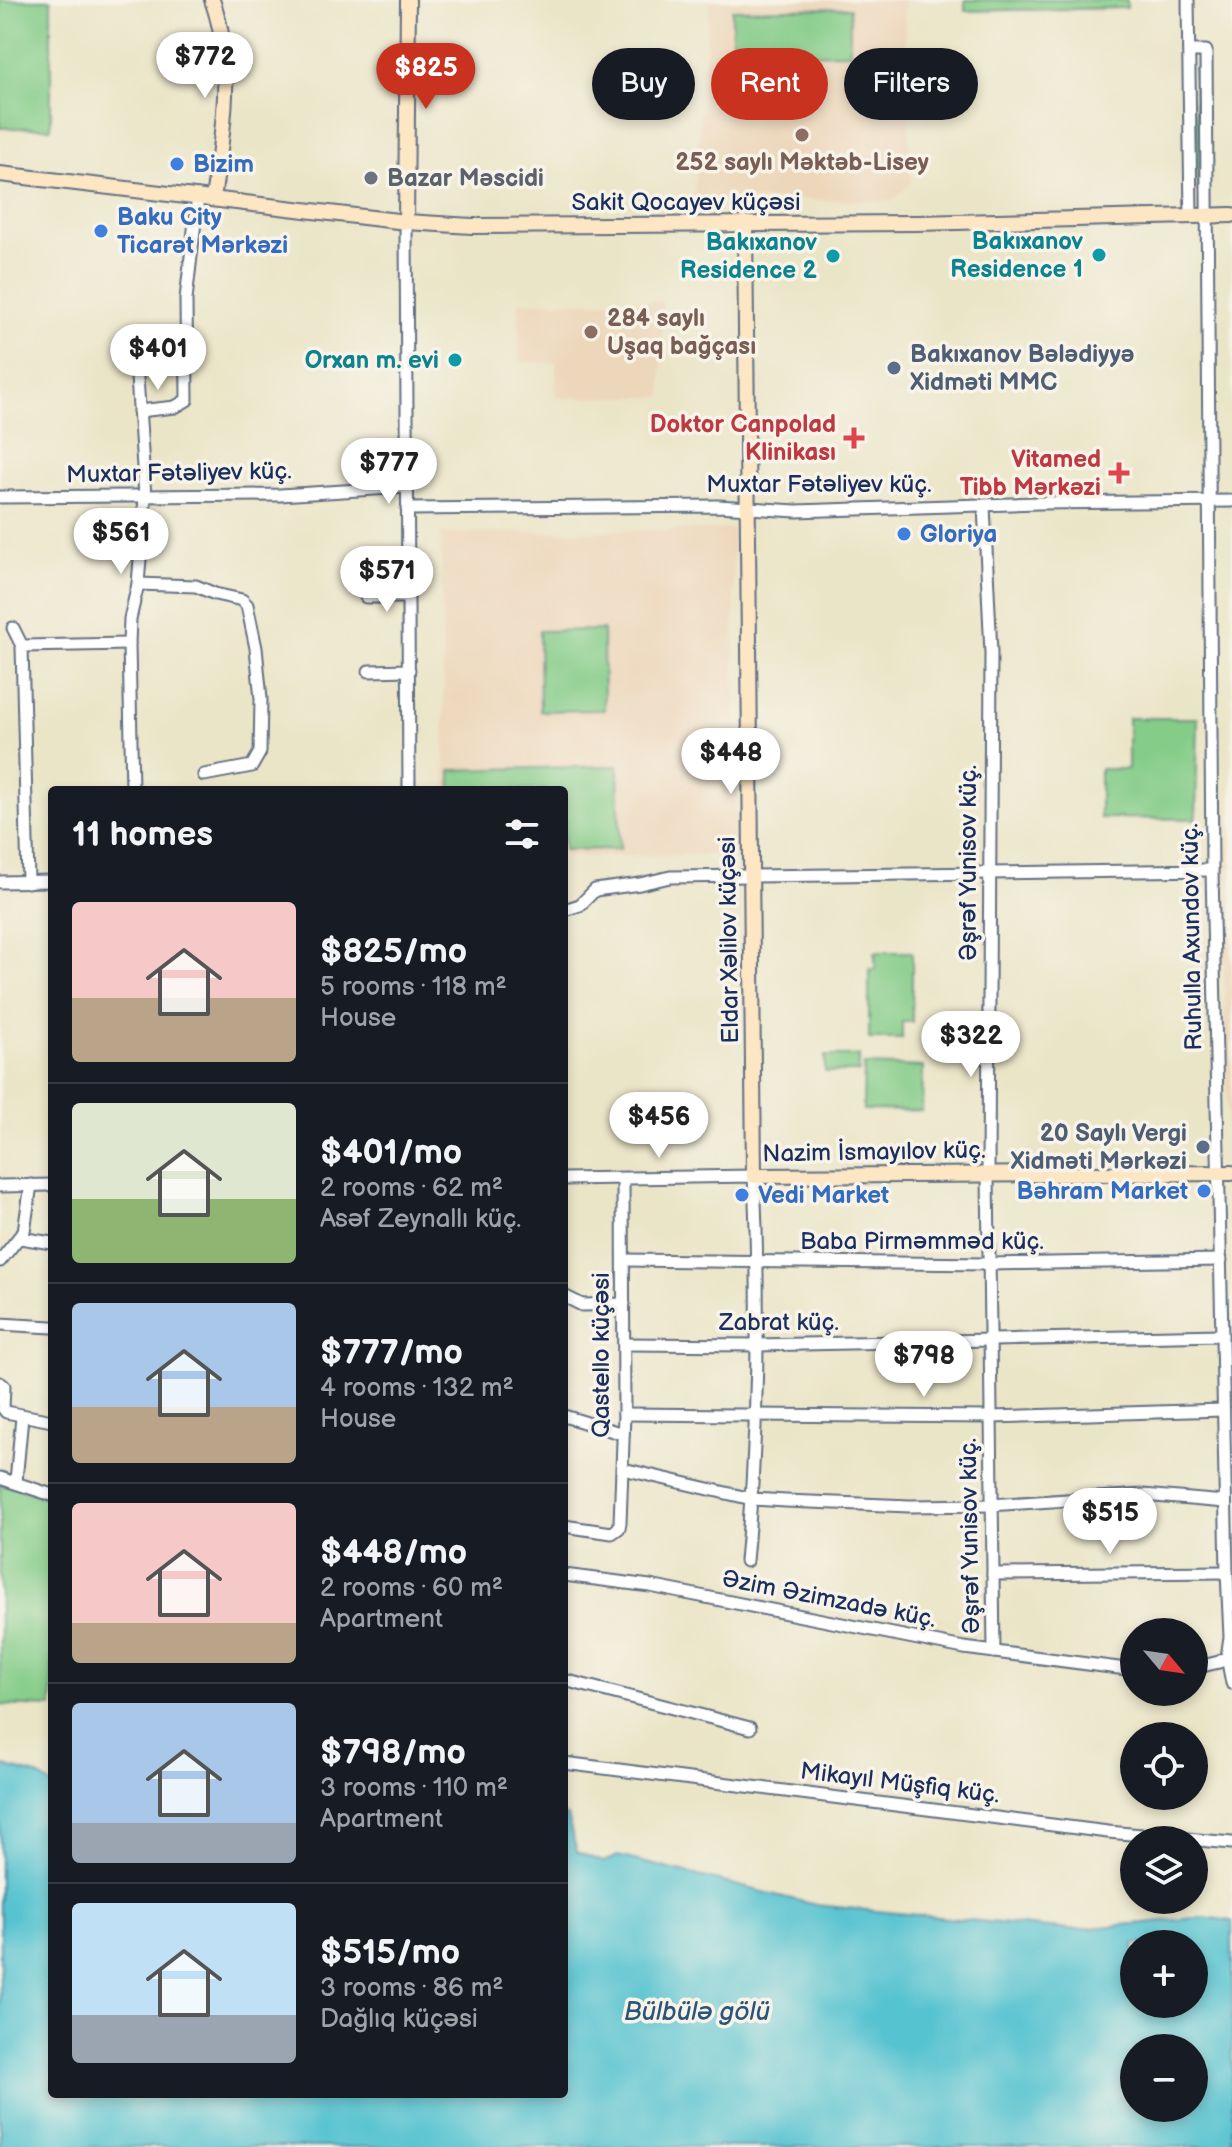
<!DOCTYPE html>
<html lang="en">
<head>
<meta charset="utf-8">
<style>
  :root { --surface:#171b24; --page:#242831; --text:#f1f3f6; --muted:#9ea1a6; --line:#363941; --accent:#c8321e }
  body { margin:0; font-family:"Balsamiq Sans",sans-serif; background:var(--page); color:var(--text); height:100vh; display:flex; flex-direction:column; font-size:30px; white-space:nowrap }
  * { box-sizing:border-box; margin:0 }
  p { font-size:26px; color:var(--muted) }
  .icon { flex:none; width:44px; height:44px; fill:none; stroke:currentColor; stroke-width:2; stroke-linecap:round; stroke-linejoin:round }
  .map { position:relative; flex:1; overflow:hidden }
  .drawer { position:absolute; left:48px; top:786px; width:520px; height:1312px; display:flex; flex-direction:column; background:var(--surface); border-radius:8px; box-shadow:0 4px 12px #0003 }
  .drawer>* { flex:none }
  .guide { position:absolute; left:592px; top:48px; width:520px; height:72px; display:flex; gap:16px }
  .needle { width:52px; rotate:119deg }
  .buttons { position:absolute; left:1120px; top:1618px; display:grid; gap:16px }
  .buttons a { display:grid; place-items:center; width:88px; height:88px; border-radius:50%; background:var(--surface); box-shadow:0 4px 12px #0003; font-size:40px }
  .price { position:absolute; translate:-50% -68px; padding:0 18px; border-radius:28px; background:#fff; color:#222; font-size:26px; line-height:52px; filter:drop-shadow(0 2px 4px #0008) }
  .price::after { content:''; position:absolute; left:50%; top:48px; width:24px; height:18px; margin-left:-12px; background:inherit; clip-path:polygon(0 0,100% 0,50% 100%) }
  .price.selected { background:var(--accent); color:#fff }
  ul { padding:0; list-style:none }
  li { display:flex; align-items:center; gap:24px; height:200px; padding:0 24px }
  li+li { border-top:2px solid var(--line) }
  li span { display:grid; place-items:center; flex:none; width:224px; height:160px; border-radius:8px; color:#555 }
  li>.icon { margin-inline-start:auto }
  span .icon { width:96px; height:96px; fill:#fffc; stroke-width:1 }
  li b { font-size:34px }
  h2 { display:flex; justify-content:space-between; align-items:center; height:96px; padding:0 24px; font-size:34px }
  .chip { padding:0 28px; border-radius:36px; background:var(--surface); box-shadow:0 4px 12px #0003; font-size:28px; line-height:72px }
  .chip.selected { background:var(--accent); color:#fff }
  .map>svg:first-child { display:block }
  .built { fill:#edd7bb }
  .green { fill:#84cc88; stroke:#507e73; stroke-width:2 }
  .forest { fill:#6bb074; stroke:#437069; stroke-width:2 }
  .water { fill:#57c3d0; stroke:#397997; stroke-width:2; fill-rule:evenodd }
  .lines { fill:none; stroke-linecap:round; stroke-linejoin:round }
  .street-casing { stroke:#646f83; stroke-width:15 }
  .secondary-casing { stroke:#646f83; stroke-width:18 }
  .street { stroke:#fff; stroke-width:11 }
  .secondary { stroke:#fce6c4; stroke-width:14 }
  .education-dot { fill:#8d6e63; stroke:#f7f3e8; stroke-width:3 }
  .shop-dot { fill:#3f7fe0; stroke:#f7f3e8; stroke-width:3 }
  .worship-dot { fill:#6b7280; stroke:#f7f3e8; stroke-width:3 }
  .culture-dot { fill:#0f9aa8; stroke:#f7f3e8; stroke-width:3 }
  .service-dot { fill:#5c6f8a; stroke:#f7f3e8; stroke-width:3 }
  .health-dot { fill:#e0444e; stroke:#f7f3e8; stroke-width:3 }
  .labels { text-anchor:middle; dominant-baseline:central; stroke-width:7; stroke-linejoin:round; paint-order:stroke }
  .education-label { font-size:24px; font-weight:bold; fill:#785e54; stroke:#f7f3e8 }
  .shop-label { font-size:24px; font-weight:bold; fill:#366cbe; stroke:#f7f3e8; text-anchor:start }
  .worship-label { font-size:24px; font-weight:bold; fill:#5b616d; stroke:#f7f3e8; text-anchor:start }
  .street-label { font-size:24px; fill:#1b2f5e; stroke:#f7f3e8 }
  .culture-label { font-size:24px; font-weight:bold; fill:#0d838f; stroke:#f7f3e8; text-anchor:end }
  .service-label { font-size:24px; font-weight:bold; fill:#4e5e75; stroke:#f7f3e8; text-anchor:start }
  .health-label { font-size:24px; font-weight:bold; fill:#be3a42; stroke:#f7f3e8; text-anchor:end }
  .water-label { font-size:26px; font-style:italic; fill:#2a547a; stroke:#f7f3e8 }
</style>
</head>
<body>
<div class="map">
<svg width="1232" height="2147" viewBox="0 0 1232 2147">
  <rect width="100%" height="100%" fill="#f7f3e8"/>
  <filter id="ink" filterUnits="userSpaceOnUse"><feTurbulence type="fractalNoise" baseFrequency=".0125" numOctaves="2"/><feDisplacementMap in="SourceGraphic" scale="16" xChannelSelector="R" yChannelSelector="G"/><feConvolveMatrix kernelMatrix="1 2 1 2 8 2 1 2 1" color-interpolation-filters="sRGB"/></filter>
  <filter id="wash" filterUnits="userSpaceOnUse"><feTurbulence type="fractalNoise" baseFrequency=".006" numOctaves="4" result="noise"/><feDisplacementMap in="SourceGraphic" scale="32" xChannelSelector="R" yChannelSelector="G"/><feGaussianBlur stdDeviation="1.8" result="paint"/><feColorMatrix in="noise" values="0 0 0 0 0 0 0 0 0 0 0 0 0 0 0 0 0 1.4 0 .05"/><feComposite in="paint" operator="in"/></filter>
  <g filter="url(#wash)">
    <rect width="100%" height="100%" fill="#ebe5c8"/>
    <g class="built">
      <polygon points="710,0 904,0 911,182 893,201 694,199"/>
      <polygon points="662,301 662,397 556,398 556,363 519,362 519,302"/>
      <polygon points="733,529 737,854 564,857 564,790 445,790 441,534"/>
      <polygon points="1222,847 1232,847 1232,1158 1228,1158"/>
    </g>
    <g class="green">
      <rect x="0" y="0" width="51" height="128"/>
      <polygon points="965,0 1127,0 1127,8 965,11"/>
      <polygon points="850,8 850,53 732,55 732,10"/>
      <polygon points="603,630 604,710 540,711 539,631"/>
      <polygon points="1128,718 1198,718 1196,819 1100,818 1100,769 1128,769"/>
      <polygon points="618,766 620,849 564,850 564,790 451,790 451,770"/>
      <polygon points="875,952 912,952 912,1022 902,1022 902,1039 869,1039 869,969 875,969"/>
      <rect x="825" y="1056" width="34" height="16"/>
      <polygon points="864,1065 923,1067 922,1111 863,1110"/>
      <polygon points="0,1484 16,1486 52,1500 52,1707 0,1705"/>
    </g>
    <polygon class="forest" points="1194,68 1201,68 1203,191 1197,191"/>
    <path class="water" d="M0,1765L37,1775L52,1785V2094H564V1815L567,1816L577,1852L603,1862L618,1856L816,1905L1070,1930L1205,1917L1232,1921V2147H0ZM1134,1944H1194V2004H1134ZM1134,2048H1194V2108H1134Z"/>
  </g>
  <g filter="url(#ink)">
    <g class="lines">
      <defs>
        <g id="street">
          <polyline points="1188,0 1191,216"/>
          <polyline points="1189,51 1206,51 1212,870 1227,1572 1230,1637 1227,1657 1232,1683"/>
          <polyline points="406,222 409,790"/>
          <polyline points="139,411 175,407 187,400 186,299 198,196"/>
          <polyline points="0,497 280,495 406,487"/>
          <polyline points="984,506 991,653 988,1173 994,1652"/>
          <polyline points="407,509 718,506 796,511 1039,503 1232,501"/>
          <polyline points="138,584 196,586 215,594 242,600 247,605 256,648 261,699 260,752 252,766 204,775"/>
          <polyline points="366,597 407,597"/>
          <polyline points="13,628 22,646"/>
          <polyline points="369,671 409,670"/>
          <polyline points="132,790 129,644 130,619 138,584 145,497 136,362"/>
          <polyline points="0,882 52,881"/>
          <polyline points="28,882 22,646 129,644"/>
          <polyline points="564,910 580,905 595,890 640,884 670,877 1212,870"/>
          <path d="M564,1179L754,1176C760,1304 758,1433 746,1561"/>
          <polyline points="0,1186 52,1185"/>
          <polyline points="20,1238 52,1243"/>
          <polyline points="624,1260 990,1264 1221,1260"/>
          <polyline points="0,1261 24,1231 31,1185"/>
          <polyline points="564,1296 582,1305 624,1304"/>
          <polyline points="0,1324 52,1327"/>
          <polyline points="624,1344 757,1345 1222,1335"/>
          <polyline points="0,1383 4,1386 3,1408 6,1412 52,1421"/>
          <polyline points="624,1414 990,1417 1223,1410"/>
          <polyline points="564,1416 623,1434"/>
          <polyline points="623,1469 752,1499 786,1501 910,1506 990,1505 1143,1495 1225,1502"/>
          <polyline points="0,1478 52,1495"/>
          <polyline points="16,1481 22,1417"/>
          <polyline points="564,1526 612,1533 619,1528 620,1523 624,1414 623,1179"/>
          <polyline points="993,1574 1227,1572"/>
          <polyline points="564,1575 650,1586 964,1648 1134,1670"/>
          <polyline points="1194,1668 1219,1662 1227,1657"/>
          <polyline points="564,1680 750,1728"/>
          <polyline points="564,1763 1108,1832 1232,1843"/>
        </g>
        <g id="secondary">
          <path d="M212,0C235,63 223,133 213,198"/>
          <polyline points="0,174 406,222 472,226 917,223 1232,215"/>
          <polyline points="406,222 408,0"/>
          <polyline points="745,223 754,1176 1232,1173"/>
        </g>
      </defs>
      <use href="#street" class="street-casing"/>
      <use href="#secondary" class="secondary-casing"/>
      <use href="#street" class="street"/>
      <use href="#secondary" class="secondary"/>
    </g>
  </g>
  <g class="education-dot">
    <circle cx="802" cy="135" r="8"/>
    <circle cx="591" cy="332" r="8"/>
  </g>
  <g class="shop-dot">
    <circle cx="177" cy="164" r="8"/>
    <circle cx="101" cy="231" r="8"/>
    <circle cx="904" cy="534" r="8"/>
    <circle cx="1204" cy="1191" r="8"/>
    <circle cx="742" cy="1195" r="8"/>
  </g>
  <circle class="worship-dot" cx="371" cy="178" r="8"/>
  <g class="culture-dot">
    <circle cx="1099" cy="255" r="8"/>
    <circle cx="833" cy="256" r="8"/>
    <circle cx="455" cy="360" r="8"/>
  </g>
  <g class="service-dot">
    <circle cx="894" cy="368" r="8"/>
    <circle cx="1203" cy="1147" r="8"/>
  </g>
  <g class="health-dot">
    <path d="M850 426h8v8h8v8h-8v8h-8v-8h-8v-8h8z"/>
    <path d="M1115 461h8v8h8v8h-8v8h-8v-8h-8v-8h8z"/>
  </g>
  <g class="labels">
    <g class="education-label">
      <text x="802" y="162">252 saylı Məktəb-Lisey</text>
      <text x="607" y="318" text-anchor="start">284 saylı<tspan x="607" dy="28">Uşaq bağçası</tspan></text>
    </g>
    <g class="shop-label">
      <text x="193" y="164">Bizim</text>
      <text x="117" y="217">Baku City<tspan x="117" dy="28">Ticarət Mərkəzi</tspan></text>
      <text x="920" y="534">Gloriya</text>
      <text x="1188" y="1191" text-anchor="end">Bəhram Market</text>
      <text x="758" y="1195">Vedi Market</text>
    </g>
    <g class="worship-label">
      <text x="387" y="178">Bazar Məscidi</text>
    </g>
    <g class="street-label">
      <text x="686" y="202">Sakit Qocayev küçəsi</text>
      <text transform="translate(179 473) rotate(-1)">Muxtar Fətəliyev küç.</text>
      <text x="819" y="484">Muxtar Fətəliyev küç.</text>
      <text transform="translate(968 863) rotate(-90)">Əşrəf Yunisov küç.</text>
      <text transform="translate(1192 937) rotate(-91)">Ruhulla Axundov küç.</text>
      <text transform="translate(729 940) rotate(-91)">Eldar Xəlilov küçəsi</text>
      <text transform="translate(874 1152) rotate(-1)">Nazim İsmayılov küç.</text>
      <text x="922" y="1241">Baba Pirməmməd küç.</text>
      <text x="779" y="1322">Zabrat küç.</text>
      <text transform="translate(601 1355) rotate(-90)">Qastello küçəsi</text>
      <text transform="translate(970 1536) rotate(-91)">Əşrəf Yunisov küç.</text>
      <text transform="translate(829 1599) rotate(11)">Əzim Əzimzadə küç.</text>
      <text transform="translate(900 1783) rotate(7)">Mikayıl Müşfiq küç.</text>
    </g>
    <g class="culture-label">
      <text x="1083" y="241">Bakıxanov<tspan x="1083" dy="28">Residence 1</tspan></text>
      <text x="817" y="242">Bakıxanov<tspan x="817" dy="28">Residence 2</tspan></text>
      <text x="439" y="360">Orxan m. evi</text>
    </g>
    <g class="service-label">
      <text x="910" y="354">Bakıxanov Bələdiyyə<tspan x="910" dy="28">Xidməti MMC</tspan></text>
      <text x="1187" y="1133" text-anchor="end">20 Saylı Vergi<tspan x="1187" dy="28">Xidməti Mərkəzi</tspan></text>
    </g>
    <g class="health-label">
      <text x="836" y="424">Doktor Canpolad<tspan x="836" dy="28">Klinikası</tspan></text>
      <text x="1101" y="459">Vitamed<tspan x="1101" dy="28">Tibb Mərkəzi</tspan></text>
    </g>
    <g class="water-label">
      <text x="697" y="2012">Bülbülə gölü</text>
    </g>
  </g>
</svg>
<div class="buttons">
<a><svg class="needle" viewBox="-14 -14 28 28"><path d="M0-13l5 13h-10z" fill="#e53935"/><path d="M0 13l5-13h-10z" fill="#9ea1a6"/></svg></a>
<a><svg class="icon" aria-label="locate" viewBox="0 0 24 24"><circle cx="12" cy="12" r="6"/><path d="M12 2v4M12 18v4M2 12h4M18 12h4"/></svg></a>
<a><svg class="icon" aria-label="layers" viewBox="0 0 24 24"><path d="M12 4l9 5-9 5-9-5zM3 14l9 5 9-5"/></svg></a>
<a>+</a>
<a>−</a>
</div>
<b class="price" style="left:205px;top:100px">$772</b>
<b class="price selected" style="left:426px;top:111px">$825</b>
<b class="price" style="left:158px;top:392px">$401</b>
<b class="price" style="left:389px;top:506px">$777</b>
<b class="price" style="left:121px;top:576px">$561</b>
<b class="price" style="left:387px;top:614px">$571</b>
<b class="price" style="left:731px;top:796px">$448</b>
<b class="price" style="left:971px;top:1079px">$322</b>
<b class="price" style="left:659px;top:1160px">$456</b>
<b class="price" style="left:924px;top:1399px">$798</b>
<b class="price" style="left:1110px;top:1556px">$515</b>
<div class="guide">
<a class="chip">Buy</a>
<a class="chip selected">Rent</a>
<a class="chip">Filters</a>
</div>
<section class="drawer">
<h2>11 homes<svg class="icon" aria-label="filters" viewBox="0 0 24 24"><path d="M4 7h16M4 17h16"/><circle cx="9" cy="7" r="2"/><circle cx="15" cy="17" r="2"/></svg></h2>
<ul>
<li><span style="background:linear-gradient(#f6c9c9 60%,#b9a48a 0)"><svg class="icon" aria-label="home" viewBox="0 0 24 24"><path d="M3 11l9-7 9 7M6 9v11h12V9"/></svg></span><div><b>$825/mo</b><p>5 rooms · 118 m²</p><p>House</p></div></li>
<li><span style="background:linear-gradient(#dfe7d0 60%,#8fb573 0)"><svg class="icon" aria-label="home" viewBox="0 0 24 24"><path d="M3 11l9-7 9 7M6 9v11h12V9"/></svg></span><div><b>$401/mo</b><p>2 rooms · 62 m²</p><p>Asəf Zeynallı küç.</p></div></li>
<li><span style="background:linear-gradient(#a9c7e8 65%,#b9a48a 0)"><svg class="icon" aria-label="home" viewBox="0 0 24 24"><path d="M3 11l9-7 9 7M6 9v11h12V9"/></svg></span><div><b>$777/mo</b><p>4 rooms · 132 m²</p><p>House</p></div></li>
<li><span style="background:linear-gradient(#f6c9c9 75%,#b9a48a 0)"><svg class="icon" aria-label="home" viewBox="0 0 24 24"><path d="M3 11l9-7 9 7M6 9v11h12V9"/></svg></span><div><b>$448/mo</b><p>2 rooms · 60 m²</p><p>Apartment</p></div></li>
<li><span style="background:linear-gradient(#a9c7e8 75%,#9aa5b1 0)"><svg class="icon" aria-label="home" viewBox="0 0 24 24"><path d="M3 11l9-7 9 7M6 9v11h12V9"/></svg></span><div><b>$798/mo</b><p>3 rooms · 110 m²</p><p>Apartment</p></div></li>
<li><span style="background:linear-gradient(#bfe0f5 70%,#9aa5b1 0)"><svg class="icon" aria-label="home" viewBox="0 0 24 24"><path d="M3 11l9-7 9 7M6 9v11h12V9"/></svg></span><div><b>$515/mo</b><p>3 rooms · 86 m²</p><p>Dağlıq küçəsi</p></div></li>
</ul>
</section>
</div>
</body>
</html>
